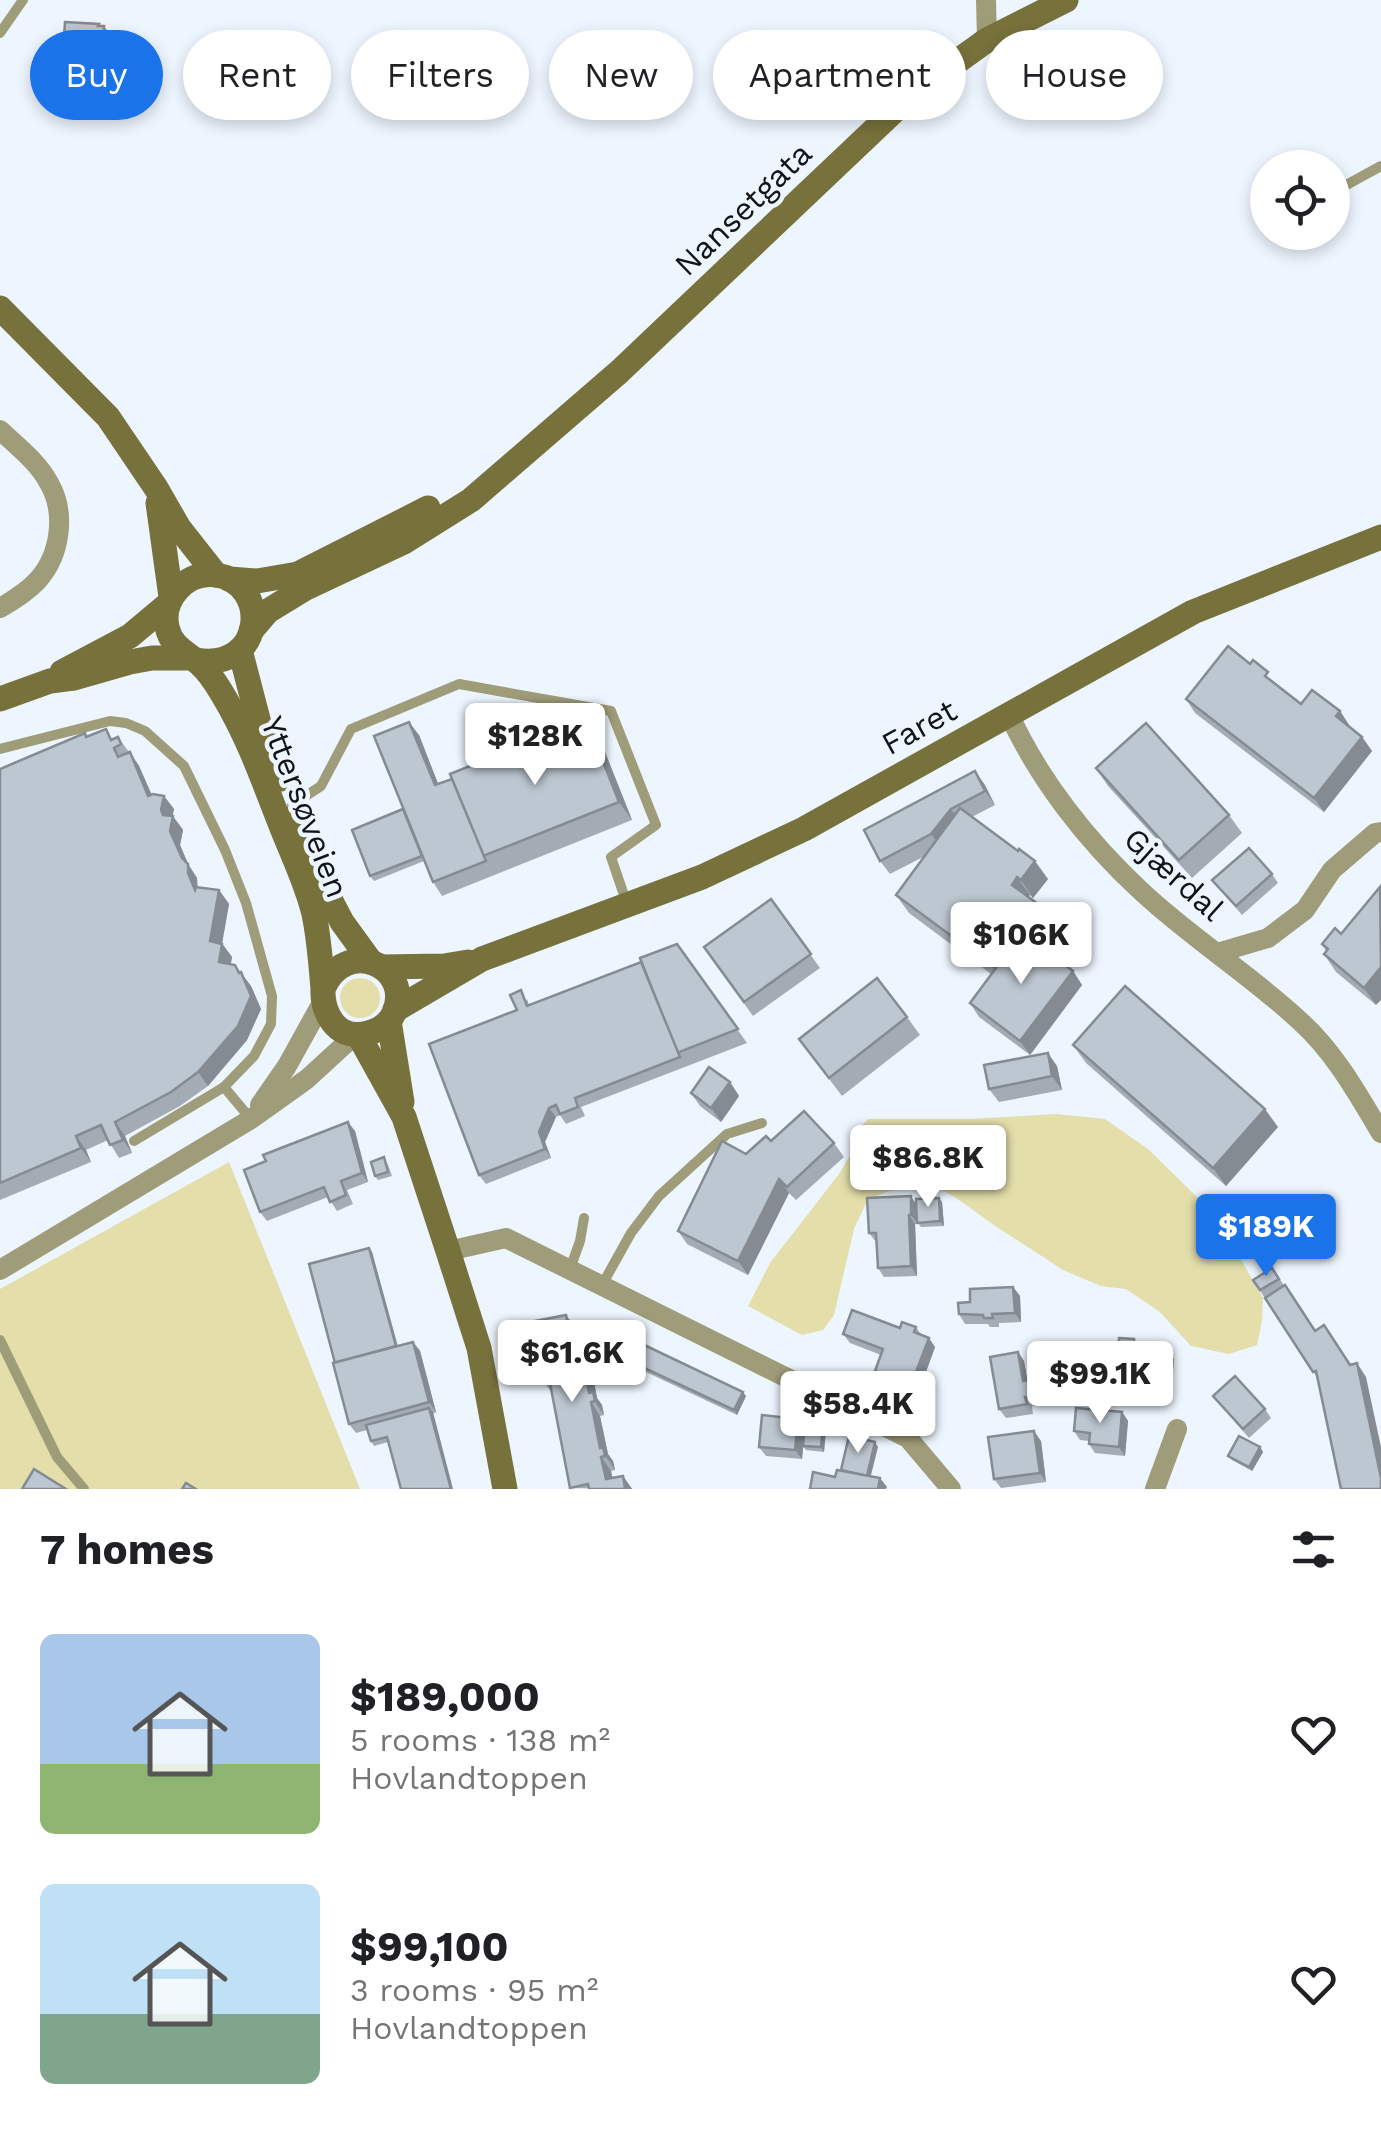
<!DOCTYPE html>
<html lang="en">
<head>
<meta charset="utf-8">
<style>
  :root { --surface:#fff; --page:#f6f6f6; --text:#202124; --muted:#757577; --accent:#1a73e8 }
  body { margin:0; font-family:"Work Sans",sans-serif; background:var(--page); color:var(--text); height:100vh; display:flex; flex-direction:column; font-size:38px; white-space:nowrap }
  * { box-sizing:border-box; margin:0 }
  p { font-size:32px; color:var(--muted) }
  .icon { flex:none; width:55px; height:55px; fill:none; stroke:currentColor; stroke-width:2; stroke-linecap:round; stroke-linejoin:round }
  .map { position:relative; height:1489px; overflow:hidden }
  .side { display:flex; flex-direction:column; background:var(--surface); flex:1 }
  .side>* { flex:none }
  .hud { position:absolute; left:30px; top:30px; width:1322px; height:90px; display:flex; gap:20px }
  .controls { position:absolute; left:1250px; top:150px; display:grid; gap:20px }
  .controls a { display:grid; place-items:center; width:100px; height:100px; border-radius:50%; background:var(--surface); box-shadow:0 5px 15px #0003; font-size:50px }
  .price { position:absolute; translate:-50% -85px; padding:0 22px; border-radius:10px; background:#fff; color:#222; font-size:32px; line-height:65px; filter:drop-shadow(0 2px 5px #0008) }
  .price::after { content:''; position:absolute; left:50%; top:60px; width:30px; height:22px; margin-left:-15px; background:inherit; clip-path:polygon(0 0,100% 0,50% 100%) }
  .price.on { background:var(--accent); color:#fff }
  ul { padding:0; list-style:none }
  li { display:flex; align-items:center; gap:30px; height:250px; padding:0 40px }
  li span { display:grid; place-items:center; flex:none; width:280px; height:200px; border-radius:15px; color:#555 }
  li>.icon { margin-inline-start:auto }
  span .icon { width:120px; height:120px; fill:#fffc; stroke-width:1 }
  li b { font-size:42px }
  h2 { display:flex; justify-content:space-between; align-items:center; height:120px; padding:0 40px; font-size:42px }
  .pill { padding:0 35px; border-radius:45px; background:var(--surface); box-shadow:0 5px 15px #0003; font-size:35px; line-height:90px }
  .pill.on { background:var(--accent); color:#fff }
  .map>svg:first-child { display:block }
  .green { fill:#e3deaa }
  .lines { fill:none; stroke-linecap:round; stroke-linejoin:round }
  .lane { stroke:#9f9c79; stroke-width:10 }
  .street { stroke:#9f9c79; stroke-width:20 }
  .secondary { stroke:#77713c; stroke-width:25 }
  .wall { fill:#a3abb4 }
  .shaded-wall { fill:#848b92 }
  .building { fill:#bdc7d1; stroke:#848b92; stroke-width:2.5 }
  .labels { text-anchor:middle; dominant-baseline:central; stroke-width:9; stroke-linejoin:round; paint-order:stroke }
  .street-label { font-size:32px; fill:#101417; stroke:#edf5fe }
</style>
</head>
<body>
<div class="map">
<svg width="1381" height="1489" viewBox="0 0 1381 1489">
  <rect width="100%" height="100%" fill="#edf5fe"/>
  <g class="green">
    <circle cx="360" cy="998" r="20"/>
    <polygon points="1056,1114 1105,1119 1148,1149 1200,1200 1236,1251 1263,1298 1262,1321 1257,1345 1229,1354 1191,1346 1160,1312 1126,1289 1101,1286 1063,1270 991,1223 955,1197 934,1186 912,1186 886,1192 867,1201 854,1229 834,1315 823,1330 802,1335 748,1306 770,1263 839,1174 854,1149 856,1132 868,1119 972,1119"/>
    <polygon points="229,1162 360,1489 0,1489 0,1289"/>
  </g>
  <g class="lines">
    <g class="lane">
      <polyline points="0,33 23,0"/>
      <polyline points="1339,189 1381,166"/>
      <polyline points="0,749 110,721 126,723 145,731 184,766 225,850 246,903 272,996 271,1024 254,1056 224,1087 250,1118"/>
      <polyline points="292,805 321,786 351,729 459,684 611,711 656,825 611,857 627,904"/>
      <polyline points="134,1141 224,1087"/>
      <polyline points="570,1269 580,1241 584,1218"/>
      <polyline points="602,1285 631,1233 659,1196 727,1134 762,1123"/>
      <polyline points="0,1340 57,1457 84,1489"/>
    </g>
    <g class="street">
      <polyline points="986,0 987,40"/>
      <path d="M0,430C17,446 38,462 49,483C66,512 61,554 38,580C27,592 14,600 0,608"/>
      <path d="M1009,714C1039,780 1088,842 1141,891C1191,938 1251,975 1301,1022C1335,1053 1357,1093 1381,1133"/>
      <polyline points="1217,953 1268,938 1305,910 1332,870 1375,833 1381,832"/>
      <polyline points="260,1105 287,1066 323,1001"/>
      <polyline points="448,1251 506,1238 908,1438 951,1489"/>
      <polyline points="0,1270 251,1119 307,1079 355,1035"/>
      <polyline points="1155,1489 1177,1429"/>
    </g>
    <g class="secondary">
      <polyline points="0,308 108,417 156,488 179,528 216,575"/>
      <polyline points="158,503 171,597"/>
      <polyline points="229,579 257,581 298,574 428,508"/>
      <polyline points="251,631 268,611 304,589 404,542 471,500 619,372 912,94 987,40 1066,0"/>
      <polyline points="240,650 260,727 281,779"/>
      <path d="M196,660C265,672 271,583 216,575C186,571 161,599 167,627C171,645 182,650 195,660C210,671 222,693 231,709C252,747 266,788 282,828C293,856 307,884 314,914C319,938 321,964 323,989C322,1012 336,1039 363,1034C376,1032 388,1026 394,1013C414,966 345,936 323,989"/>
      <polyline points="62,672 130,636 167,605"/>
      <polyline points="0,699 50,681 74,678 130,662 152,658 190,658"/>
      <polyline points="296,816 332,903 342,922 371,962"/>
      <polyline points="382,967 444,966 468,962"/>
      <polyline points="395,1010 482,959 702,877 804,829 1193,612 1381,537"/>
      <polyline points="389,1021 402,1102"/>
      <polyline points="359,1036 404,1117 448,1251 479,1348 505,1489"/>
    </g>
  </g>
  <g class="wall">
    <polygon points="99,24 110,35 109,57 103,57 102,80 68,77 62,68"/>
    <polygon points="1278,686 1301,704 1340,711 1349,725 1348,726 1362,737 1372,751 1324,812 1195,713 1186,699"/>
    <polygon points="419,735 438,784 599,737 632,820 442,896 433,882 424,861 374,881 370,876 403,809"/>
    <polygon points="87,737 113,739 118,737 139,766 152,795 164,796 174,809 172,816 183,830 180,845 188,864 197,878 198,887 219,890 229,904 222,943 232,957 231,964 235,965 251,986 261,1009 247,1040 208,1086 180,1106 125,1136 132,1153 119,1158 108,1140 86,1150 91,1162 0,1200 0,769"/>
    <polygon points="1096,768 1229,815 1242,833 1192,878 1108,786"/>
    <polygon points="975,771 995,805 972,817 1048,879 1033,898 1030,895 1028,897 1050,922 1035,943 1073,971 1082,985 1030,1055 979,1017 970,1003 991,974 909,913 896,895 925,856 890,874 880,861"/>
    <polygon points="1272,874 1278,883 1242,915 1212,880"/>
    <polygon points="771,899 820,968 753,1016 704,947"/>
    <polygon points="1341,934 1376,1005 1336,972 1324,954 1326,951 1322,944"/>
    <polygon points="677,944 747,1043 581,1107 585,1116 566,1124 560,1115 556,1117 545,1142 551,1158 486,1184 479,1175 517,1010 527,999 529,1005 641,962"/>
    <polygon points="907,1017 920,1035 842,1096 799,1039"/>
    <polygon points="1073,1045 1278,1127 1226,1186 1086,1063"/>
    <polygon points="1057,1066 1062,1090 999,1102 989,1089"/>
    <polygon points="730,1082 739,1096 721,1122 700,1106 691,1093"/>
    <polygon points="355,1131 368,1182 347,1190 353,1204 337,1211 328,1197 267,1221 260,1212"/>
    <polygon points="771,1141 834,1143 844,1157 796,1200 789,1193 748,1275 687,1244 678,1231 746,1154"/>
    <polygon points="387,1162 392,1176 378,1180 375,1176"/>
    <polygon points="942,1202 944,1226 921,1227 918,1223 915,1224 917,1276 884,1277 878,1268 876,1242 869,1233 916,1204"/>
    <polygon points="369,1248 372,1252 398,1346 413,1342 420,1351 436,1412 388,1442 374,1446 371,1441 367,1430 356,1433 349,1424 335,1363"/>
    <polygon points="1272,1268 1315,1330 1350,1364 1366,1377 1318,1379 1253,1280"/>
    <polygon points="1013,1287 1020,1296 1021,1322 999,1323 999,1327 990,1327 988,1324 965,1324 959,1314 970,1302"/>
    <polygon points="916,1327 922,1336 935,1347 918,1394 881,1380 875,1371 881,1355 850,1343 843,1334"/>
    <polygon points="576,1328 579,1342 585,1351 587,1360 582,1361 584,1369 594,1382 597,1398 602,1405 604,1415 600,1416 608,1454 613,1461 615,1470 611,1471 612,1478 623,1476 632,1489 570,1488 552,1393 542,1379"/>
    <polygon points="1140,1347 1148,1348 1152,1354 1170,1355 1174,1359 1172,1383 1153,1381 1153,1383 1089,1379 1083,1370"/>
    <polygon points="608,1351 746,1396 737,1415 612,1356"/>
    <polygon points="1018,1352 1024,1361 1027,1380 1037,1389 1039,1405 1032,1406 1033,1414 1006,1418 999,1409"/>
    <polygon points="1213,1396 1265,1409 1271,1418 1249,1438"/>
    <polygon points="1122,1412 1128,1421 1125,1456 1095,1453 1089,1444 1089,1441 1080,1440 1074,1431"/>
    <polygon points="798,1419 804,1427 826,1429 824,1452 806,1450 803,1446 802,1459 766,1456 759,1447"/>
    <polygon points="1041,1441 1046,1482 1001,1488 994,1479"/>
    <polygon points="1260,1447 1263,1452 1252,1471 1232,1460 1228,1456"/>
  </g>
  <g class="shaded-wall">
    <polygon points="99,24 104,31 104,26 110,35 109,57 102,48"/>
    <polygon points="97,48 103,57 102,80 95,70"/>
    <polygon points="1340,711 1349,725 1345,730 1336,716"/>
    <polygon points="586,719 599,737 632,820 619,802"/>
    <polygon points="409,722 419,735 444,799 435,785"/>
    <polygon points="1362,737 1372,751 1324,812 1314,798"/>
    <polygon points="130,752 139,766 158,810 148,796"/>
    <polygon points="975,771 985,785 995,805 985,791"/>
    <polygon points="164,796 174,809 171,824 173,816 183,830 180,845 188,864 197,878 197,886 195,890 161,810"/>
    <polygon points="951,809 961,823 941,848 931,834"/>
    <polygon points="1035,861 1048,879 1033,898 1021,880"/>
    <polygon points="1017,877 1030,895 1024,903 1012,885"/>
    <polygon points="219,890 229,904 220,955 210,941"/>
    <polygon points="1038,904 1050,922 1004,984 992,966"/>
    <polygon points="222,944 232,957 228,976 219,962"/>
    <polygon points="235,965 251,986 261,1009 247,1040 208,1086 198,1072 239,973"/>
    <polygon points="1381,967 1381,1000 1376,1005 1364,988"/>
    <polygon points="1073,971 1082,985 1030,1055 1020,1041"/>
    <polygon points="1048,1053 1057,1066 1062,1090 1052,1076"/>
    <polygon points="730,1082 739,1096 721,1122 711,1108"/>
    <polygon points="549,1108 556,1117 545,1142 551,1158 545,1149 539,1132"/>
    <polygon points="1265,1109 1278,1127 1226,1186 1213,1168"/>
    <polygon points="115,1122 125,1136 132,1153 123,1140"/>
    <polygon points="348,1122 355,1131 368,1182 362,1173"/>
    <polygon points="76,1136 86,1150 91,1162 81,1148"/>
    <polygon points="779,1179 789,1193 748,1275 738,1261"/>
    <polygon points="911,1196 917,1206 918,1224 911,1215"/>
    <polygon points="939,1198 942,1202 944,1226 940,1221"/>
    <polygon points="909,1215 915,1224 917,1276 911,1266"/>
    <polygon points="369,1248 372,1252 400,1356 397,1351"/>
    <polygon points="1013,1287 1020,1296 1021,1322 1015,1313"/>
    <polygon points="566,1315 576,1328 579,1342 585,1351 587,1360 571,1339"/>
    <polygon points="929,1338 935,1347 918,1394 911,1385"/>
    <polygon points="413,1342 420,1351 436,1412 429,1402"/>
    <polygon points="573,1348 582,1361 587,1384 577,1370"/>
    <polygon points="1148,1348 1155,1357 1151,1377 1153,1383 1147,1374"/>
    <polygon points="1018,1352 1024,1361 1029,1390 1023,1381"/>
    <polygon points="1170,1355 1174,1359 1172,1383 1169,1378"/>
    <polygon points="1357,1363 1366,1377 1381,1447 1381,1478"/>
    <polygon points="584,1369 594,1382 597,1398 602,1405 604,1415 589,1393"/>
    <polygon points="1030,1380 1037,1389 1039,1405 1033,1396"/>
    <polygon points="743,1392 746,1396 737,1415 734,1410"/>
    <polygon points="591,1402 600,1416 608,1454 613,1461 615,1470 600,1448"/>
    <polygon points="429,1408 433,1412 453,1489 451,1489"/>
    <polygon points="1122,1412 1128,1421 1125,1456 1119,1447"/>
    <polygon points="798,1419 805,1428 802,1459 795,1450"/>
    <polygon points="823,1425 826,1429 824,1452 821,1447"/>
    <polygon points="1034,1431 1041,1441 1046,1482 1040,1473"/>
    <polygon points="875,1442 878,1447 869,1483 866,1478"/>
    <polygon points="1260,1447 1263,1452 1252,1471 1249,1467"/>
    <polygon points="601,1457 611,1471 615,1489 606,1479"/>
    <polygon points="623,1476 632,1489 625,1489"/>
    <polygon points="880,1478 887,1487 886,1489 878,1489"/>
  </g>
  <g class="building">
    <polygon points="65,22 99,24 98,26 104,26 102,48 97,48 95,70 62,68"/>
    <polygon points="1228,646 1250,664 1253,660 1268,672 1265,676 1301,704 1312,690 1340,711 1336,716 1362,737 1314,798 1186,699"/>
    <polygon points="586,719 619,802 483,856 450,774"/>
    <polygon points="409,722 435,785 452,779 486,861 433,882 374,736"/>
    <polygon points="1146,723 1229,815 1179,860 1096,768"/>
    <polygon points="106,729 111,740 118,737 121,744 114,748 118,757 130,752 148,796 153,794 164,796 161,810 163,815 173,816 170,831 182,858 188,864 188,873 195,890 196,887 219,890 210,941 222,944 219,962 235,965 239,973 241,972 251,996 238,1026 198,1072 171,1092 115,1122 123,1140 110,1145 101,1125 76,1136 81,1148 0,1183 0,769 85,733 86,737"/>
    <polygon points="975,771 985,791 951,809 931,834 880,861 864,830"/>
    <polygon points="960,808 1018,851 1019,849 1035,861 1021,880 1017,877 1012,885 1038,904 992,966 896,895"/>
    <polygon points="403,809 422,856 370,876 352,830"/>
    <polygon points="1249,848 1272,874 1236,906 1212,880"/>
    <polygon points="1380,887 1381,967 1364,988 1324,954 1328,949 1322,944 1335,928 1341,934"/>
    <polygon points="771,899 811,954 744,1002 704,947"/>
    <polygon points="1022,933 1073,971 1020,1041 970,1003"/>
    <polygon points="677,944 738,1029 677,1053 640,958"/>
    <polygon points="641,962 680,1057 575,1098 578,1107 560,1114 556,1105 549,1108 539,1132 545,1149 479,1175 429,1044 517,1010 510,995 521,990 527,1006"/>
    <polygon points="877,978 907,1017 829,1078 799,1039"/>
    <polygon points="1125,986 1265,1109 1213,1168 1073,1045"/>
    <polygon points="1048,1053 1052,1076 989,1089 984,1065"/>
    <polygon points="709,1067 730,1082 711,1108 691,1093"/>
    <polygon points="804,1111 834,1143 787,1187 779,1179 738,1261 678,1231 722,1141 746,1154 766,1136 771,1141"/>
    <polygon points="348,1122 362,1173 341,1181 346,1195 330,1202 324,1187 260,1212 244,1170 266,1161 263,1155"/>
    <polygon points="384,1157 388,1172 375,1176 371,1162"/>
    <polygon points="911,1196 911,1215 909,1215 911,1266 878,1268 876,1233 869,1233 867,1198"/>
    <polygon points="939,1198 940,1221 917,1223 916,1199"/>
    <polygon points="369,1248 396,1346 335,1363 309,1264"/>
    <polygon points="1272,1268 1279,1279 1260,1290 1253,1280"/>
    <polygon points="1285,1285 1315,1331 1324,1325 1350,1365 1357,1363 1381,1478 1381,1489 1341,1489 1316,1371 1313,1372 1265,1298"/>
    <polygon points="1013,1287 1015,1313 992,1314 993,1318 984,1318 983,1315 959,1314 958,1303 970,1302 970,1289"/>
    <polygon points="852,1310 900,1328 902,1322 916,1327 914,1332 929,1338 911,1385 875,1371 883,1349 843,1334"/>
    <polygon points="566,1315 571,1339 575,1338 577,1347 573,1348 577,1370 584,1369 589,1393 593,1392 595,1401 591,1402 600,1448 603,1447 605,1456 601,1457 606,1479 623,1476 625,1489 589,1489 588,1484 570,1488 549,1378 542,1379 530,1322"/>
    <polygon points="617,1332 743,1392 734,1410 608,1351"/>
    <polygon points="1119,1338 1134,1339 1134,1347 1148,1348 1147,1374 1083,1370 1084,1345 1119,1346"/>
    <polygon points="413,1342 429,1402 349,1424 333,1363"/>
    <polygon points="1018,1352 1023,1381 1030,1380 1033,1396 1025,1397 1027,1404 999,1409 990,1357"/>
    <polygon points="1152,1354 1170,1355 1169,1378 1151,1377"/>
    <polygon points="1235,1376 1265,1409 1243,1429 1213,1396"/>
    <polygon points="429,1408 451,1489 401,1489 387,1437 371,1441 366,1425"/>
    <polygon points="1076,1408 1122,1412 1119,1447 1089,1444 1090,1433 1074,1431"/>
    <polygon points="762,1415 798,1419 795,1450 759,1447"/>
    <polygon points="805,1423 823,1425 821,1447 803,1446"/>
    <polygon points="1034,1431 1040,1473 994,1479 988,1437"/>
    <polygon points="849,1436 875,1442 867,1476 841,1470"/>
    <polygon points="1239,1436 1260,1447 1249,1467 1228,1456"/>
    <polygon points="34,1469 66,1489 22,1489"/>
    <polygon points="837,1470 880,1478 878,1489 810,1489 813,1472 835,1477"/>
    <polygon points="186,1483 196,1489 182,1489"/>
  </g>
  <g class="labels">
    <g class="street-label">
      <text transform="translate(743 209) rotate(-44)">Nansetgata</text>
      <text transform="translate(919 727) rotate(-29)">Faret</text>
      <text transform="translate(305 807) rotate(69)">Yttersøveien</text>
      <text transform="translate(1174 874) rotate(42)">Gjærdal</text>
    </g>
  </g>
</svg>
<div class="controls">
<a><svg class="icon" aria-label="locate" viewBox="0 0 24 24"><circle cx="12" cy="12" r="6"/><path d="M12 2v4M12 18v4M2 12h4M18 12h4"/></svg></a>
</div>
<b class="price" style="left:535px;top:788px">$128K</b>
<b class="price" style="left:1021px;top:987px">$106K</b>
<b class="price" style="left:928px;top:1210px">$86.8K</b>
<b class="price on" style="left:1266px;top:1279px">$189K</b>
<b class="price" style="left:572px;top:1405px">$61.6K</b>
<b class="price" style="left:1100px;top:1426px">$99.1K</b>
<b class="price" style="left:858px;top:1456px">$58.4K</b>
<div class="hud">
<a class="pill on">Buy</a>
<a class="pill">Rent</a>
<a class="pill">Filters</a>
<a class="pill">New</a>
<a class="pill">Apartment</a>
<a class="pill">House</a>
</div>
</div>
<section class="side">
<h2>7 homes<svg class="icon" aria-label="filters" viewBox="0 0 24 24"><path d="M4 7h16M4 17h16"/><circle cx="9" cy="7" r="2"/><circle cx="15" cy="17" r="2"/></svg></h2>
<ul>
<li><span style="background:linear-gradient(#a9c7e8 65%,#8fb573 0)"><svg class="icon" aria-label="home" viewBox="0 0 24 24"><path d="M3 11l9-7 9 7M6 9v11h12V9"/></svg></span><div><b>$189,000</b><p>5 rooms · 138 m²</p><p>Hovlandtoppen</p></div><svg class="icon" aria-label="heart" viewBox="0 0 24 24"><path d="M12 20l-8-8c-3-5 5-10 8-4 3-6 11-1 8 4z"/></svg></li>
<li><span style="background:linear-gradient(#bfe0f5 65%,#7fa58c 0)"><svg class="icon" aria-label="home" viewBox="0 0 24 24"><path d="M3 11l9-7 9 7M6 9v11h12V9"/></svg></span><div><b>$99,100</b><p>3 rooms · 95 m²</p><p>Hovlandtoppen</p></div><svg class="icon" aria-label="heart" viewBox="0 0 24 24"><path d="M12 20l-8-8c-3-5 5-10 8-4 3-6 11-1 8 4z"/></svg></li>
</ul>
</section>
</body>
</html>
